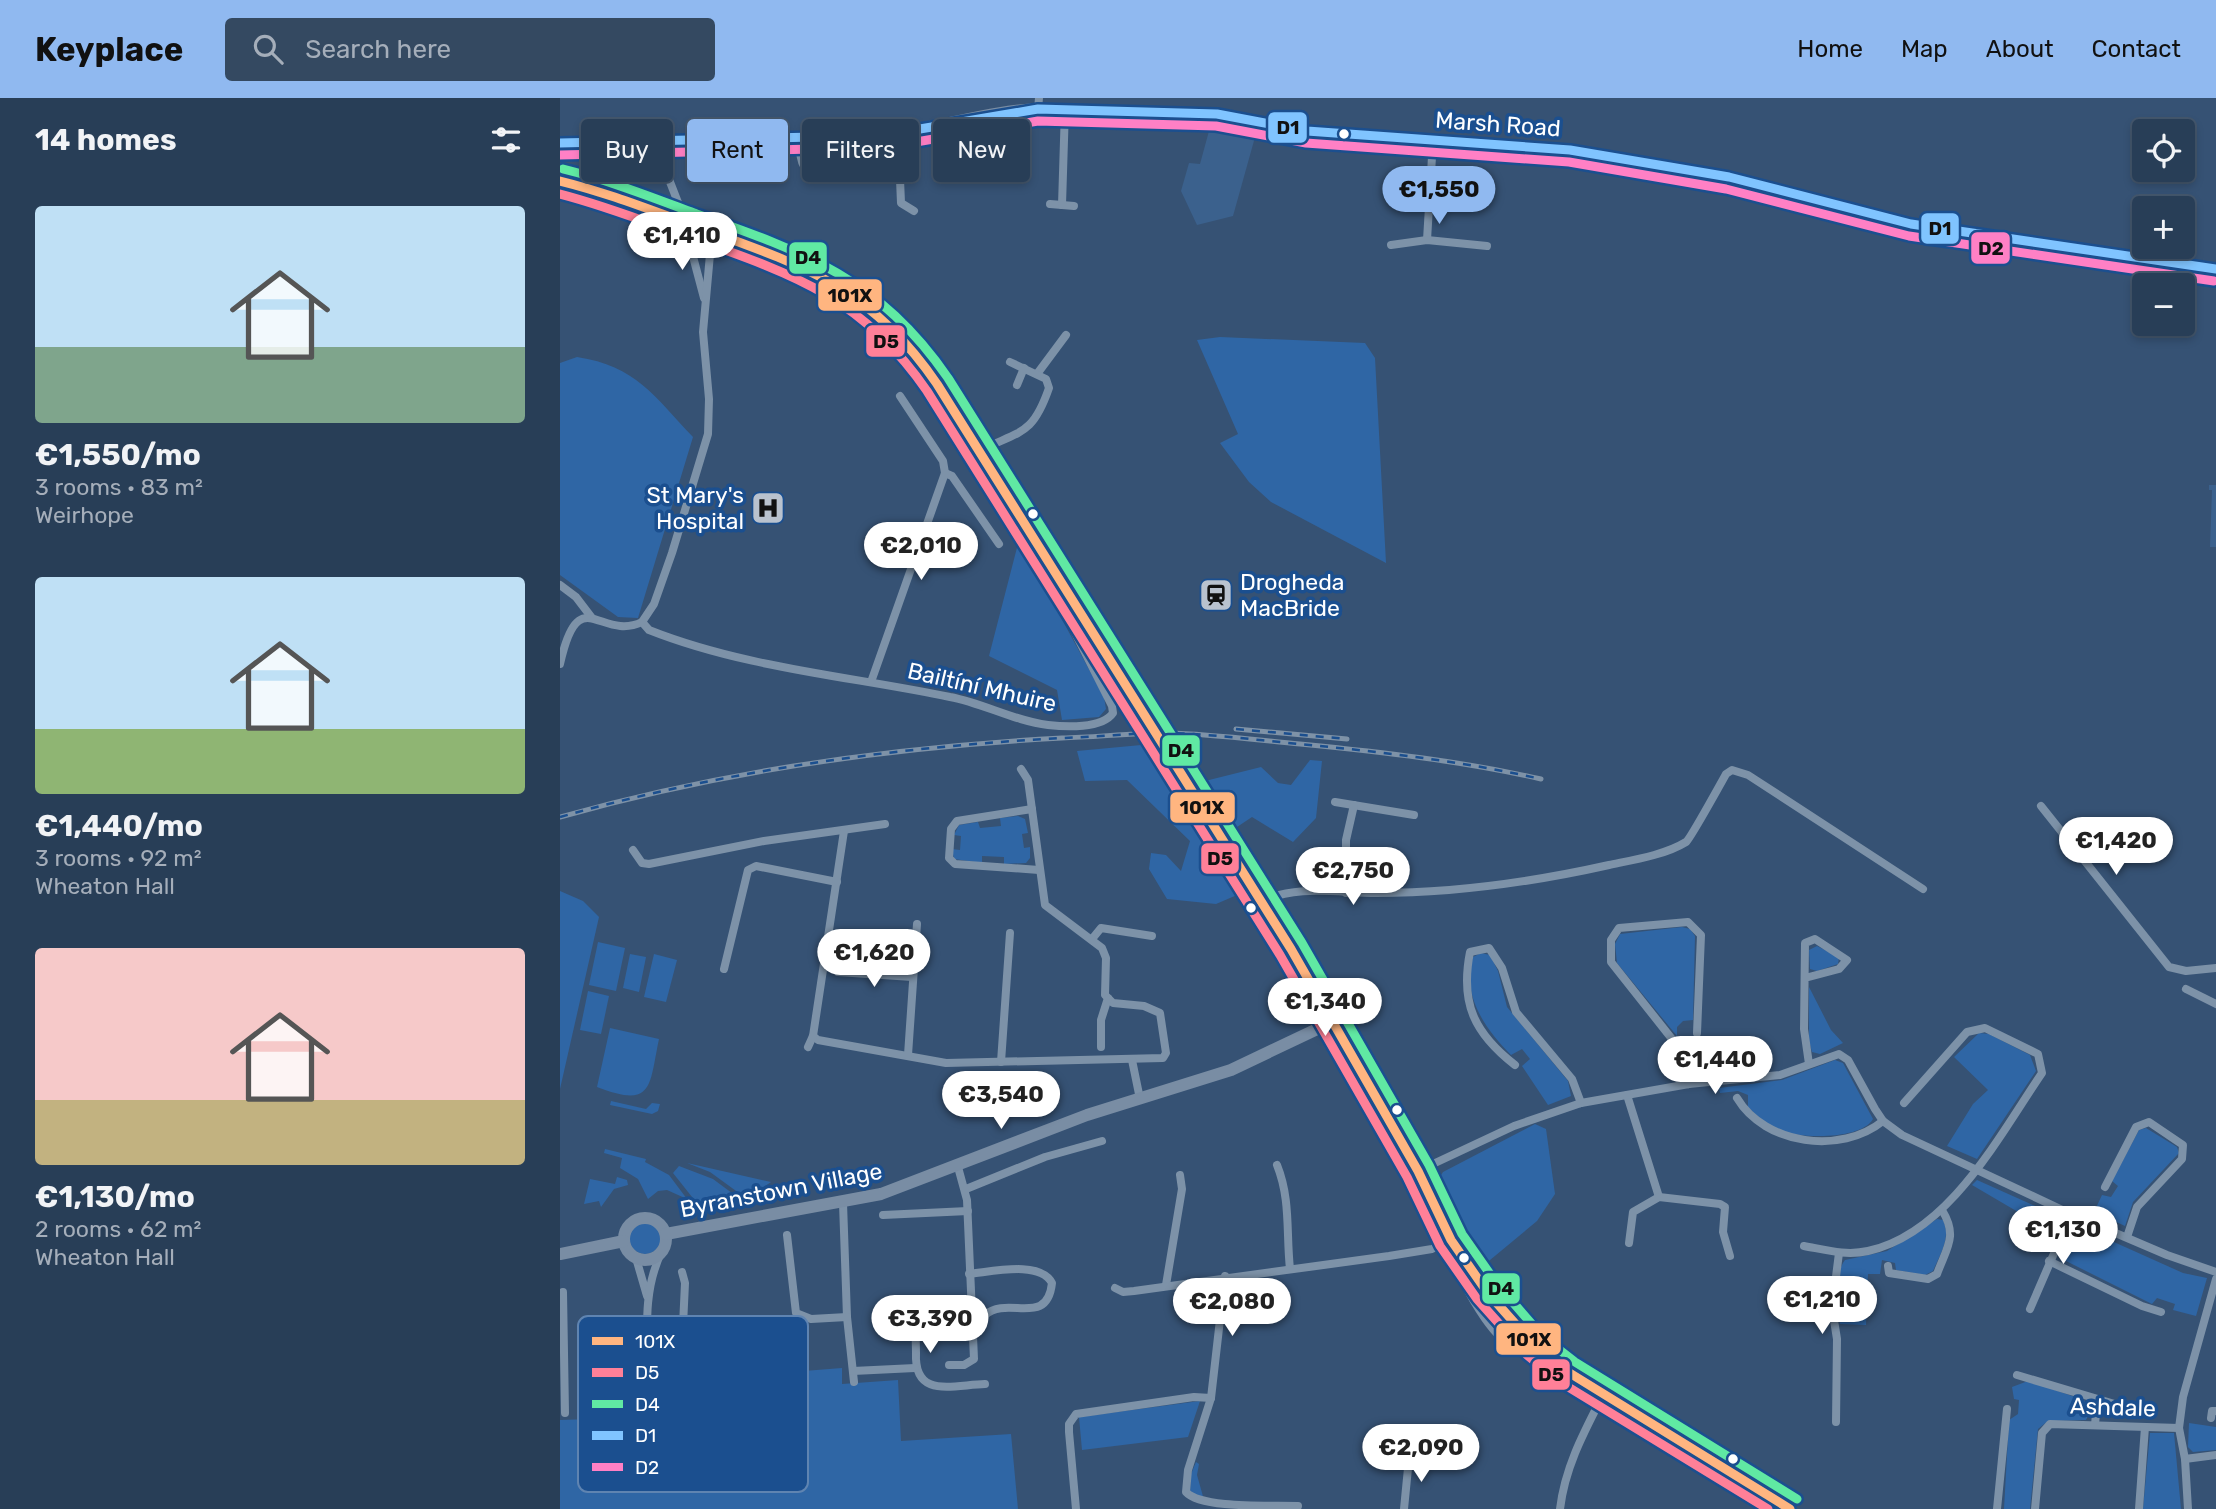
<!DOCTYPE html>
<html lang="en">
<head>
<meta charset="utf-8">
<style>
  :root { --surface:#283e57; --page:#344961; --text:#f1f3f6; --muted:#a5aeba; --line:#44576d; --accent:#90b9f0 }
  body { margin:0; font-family:Rubik,sans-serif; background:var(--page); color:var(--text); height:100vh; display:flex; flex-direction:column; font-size:26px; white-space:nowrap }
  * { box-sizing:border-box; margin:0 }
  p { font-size:23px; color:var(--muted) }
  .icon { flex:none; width:38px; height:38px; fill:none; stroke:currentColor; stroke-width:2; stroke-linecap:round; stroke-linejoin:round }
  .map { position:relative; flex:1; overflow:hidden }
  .sheet { display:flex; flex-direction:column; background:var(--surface); width:560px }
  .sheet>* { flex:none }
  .hud { position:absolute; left:21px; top:21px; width:665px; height:63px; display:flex; gap:14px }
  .buttons { position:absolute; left:1572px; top:21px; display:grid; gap:14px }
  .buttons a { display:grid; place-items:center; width:63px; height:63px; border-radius:7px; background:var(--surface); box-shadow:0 4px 10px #0003,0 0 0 2px var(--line); font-size:35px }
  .price { position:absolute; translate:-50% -60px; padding:0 16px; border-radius:24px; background:#fff; color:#222; font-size:23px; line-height:46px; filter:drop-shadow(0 2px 4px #0008) }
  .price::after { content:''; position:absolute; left:50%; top:42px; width:21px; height:16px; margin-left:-10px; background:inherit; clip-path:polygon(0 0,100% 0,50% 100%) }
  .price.current { background:var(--accent); color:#111 }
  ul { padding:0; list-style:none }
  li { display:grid; align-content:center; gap:14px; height:371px; padding:0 35px }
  li span { display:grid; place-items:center; height:217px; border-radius:7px; color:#555 }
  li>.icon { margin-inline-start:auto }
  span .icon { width:126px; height:126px; fill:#fffc; stroke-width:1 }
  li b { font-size:30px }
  h2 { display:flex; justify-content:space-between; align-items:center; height:84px; padding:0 35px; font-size:30px }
  .pill { padding:0 24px; border-radius:7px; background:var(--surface); box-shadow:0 4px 10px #0003,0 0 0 2px var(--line); font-size:24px; line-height:63px }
  .pill.current { background:var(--accent); color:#111 }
  header { display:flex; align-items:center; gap:42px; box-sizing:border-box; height:98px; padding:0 35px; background:var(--accent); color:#111 }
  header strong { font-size:33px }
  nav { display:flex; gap:38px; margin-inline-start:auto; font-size:24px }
  .search { width:490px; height:63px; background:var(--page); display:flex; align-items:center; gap:18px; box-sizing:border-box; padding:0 24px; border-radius:7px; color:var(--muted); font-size:26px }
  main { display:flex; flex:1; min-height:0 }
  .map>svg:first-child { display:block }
  .green { fill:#2f66a5 }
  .water { fill:#3b618d }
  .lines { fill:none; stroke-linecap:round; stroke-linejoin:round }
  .street { stroke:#7d92a8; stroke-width:8 }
  .secondary { stroke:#798da4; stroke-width:12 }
  .rail-casing { stroke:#7e92a7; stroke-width:5 }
  .rail { stroke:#1b4f8f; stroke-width:2.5; stroke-dasharray:8; stroke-linecap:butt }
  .bus-1-casing { stroke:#1b4f8f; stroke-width:14 }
  .bus-2-casing { stroke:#1b4f8f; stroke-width:14 }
  .bus-3-casing { stroke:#1b4f8f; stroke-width:14 }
  .bus-4-casing { stroke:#1b4f8f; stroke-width:14 }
  .bus-5-casing { stroke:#1b4f8f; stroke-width:14 }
  .bus-1 { stroke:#ffb580; stroke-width:9 }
  .bus-2 { stroke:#ff8098; stroke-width:9 }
  .bus-3 { stroke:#60e9a3; stroke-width:9 }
  .bus-4 { stroke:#80c4ff; stroke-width:9 }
  .bus-5 { stroke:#ff80c5; stroke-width:9 }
  .bus-dot { fill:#fff; stroke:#1b4f8f; stroke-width:2.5 }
  .labels { text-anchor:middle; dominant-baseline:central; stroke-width:7; stroke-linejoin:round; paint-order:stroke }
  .street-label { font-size:23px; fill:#fff; stroke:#1b4f8f }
  .poi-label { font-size:23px; fill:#fff; stroke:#1b4f8f; text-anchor:end }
  .key { fill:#1b4f8f; stroke:#5f84b1; stroke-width:2 }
  .key-label { font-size:19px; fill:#fff }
  .line-badge { stroke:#1b4f8f; stroke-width:2.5 }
  .pale-badge-label { font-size:19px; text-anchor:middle; font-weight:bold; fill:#111 }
</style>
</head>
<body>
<header>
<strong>Keyplace</strong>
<div class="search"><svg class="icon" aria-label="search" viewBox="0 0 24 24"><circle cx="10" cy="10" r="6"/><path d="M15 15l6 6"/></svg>Search here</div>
<nav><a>Home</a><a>Map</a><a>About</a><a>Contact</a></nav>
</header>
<main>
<section class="sheet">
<h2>14 homes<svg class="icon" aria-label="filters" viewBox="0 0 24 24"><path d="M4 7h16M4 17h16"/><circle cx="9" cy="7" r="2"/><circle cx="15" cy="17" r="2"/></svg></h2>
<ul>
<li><span style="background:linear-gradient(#bfe0f5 65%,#7fa58c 0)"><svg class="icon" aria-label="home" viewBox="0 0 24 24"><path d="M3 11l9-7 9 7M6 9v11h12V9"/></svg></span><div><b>€1,550/mo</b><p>3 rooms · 83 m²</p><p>Weirhope</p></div></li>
<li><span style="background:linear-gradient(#bfe0f5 70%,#8fb573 0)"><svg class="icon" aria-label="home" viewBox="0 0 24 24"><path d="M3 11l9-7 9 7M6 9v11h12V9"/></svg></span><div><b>€1,440/mo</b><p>3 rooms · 92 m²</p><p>Wheaton Hall</p></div></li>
<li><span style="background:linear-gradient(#f6c9c9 70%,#c2b280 0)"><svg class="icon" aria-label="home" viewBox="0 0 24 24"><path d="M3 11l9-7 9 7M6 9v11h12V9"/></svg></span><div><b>€1,130/mo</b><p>2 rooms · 62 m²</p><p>Wheaton Hall</p></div></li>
</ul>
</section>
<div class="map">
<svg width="1656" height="1411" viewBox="0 0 1656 1411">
  <rect width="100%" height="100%" fill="#365274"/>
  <g class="green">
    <polygon points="660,239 805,245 815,260 826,465 711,404 689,384 660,345 678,336 637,242"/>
    <path d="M17,259C76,268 94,298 133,339L78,520L58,519L0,477V265Z"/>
    <polygon points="459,442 544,599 546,611 539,619 502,622 497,592 429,558"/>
    <polygon points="592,646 684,794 656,806 607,801 589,771 591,755 606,757 621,773 630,743 567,682 525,683 517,653"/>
    <polygon points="750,662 762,663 756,720 733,744 692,719 674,731 641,684 701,669 718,685 731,687"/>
    <polygon points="458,718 465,721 468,735 462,736 464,750 470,749 470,760 466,765 444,766 444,759 422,758 422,765 394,761 392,751 400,752 401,738 394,737 399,727 418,724 420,730 441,728 440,720"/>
    <polygon points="0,793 23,803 39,819 0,991"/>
    <polygon points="1122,829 1130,831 1135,838 1133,922 1123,923 1117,929 1117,938 1057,865 1055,846 1060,836"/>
    <polygon points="38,844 65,850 56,893 29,887"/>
    <polygon points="1257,848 1279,859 1278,866 1257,873 1250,871 1249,852"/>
    <path d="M921,855L930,857L938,873L947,909L1008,983L1011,998L988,1007L962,968L970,961L962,951L951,957C925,931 901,897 913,859Z"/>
    <polygon points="70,856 86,859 79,894 63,890"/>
    <polygon points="94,856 117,862 106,904 84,899"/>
    <polygon points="1249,889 1271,932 1283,945 1260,956 1252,954 1249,943"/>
    <polygon points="28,893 49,898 41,936 20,932"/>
    <path d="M50,930L99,941C89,988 94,1011 37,989Z"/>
    <polygon points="1419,935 1429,936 1470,957 1476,973 1417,1061 1387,1048 1413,1006 1428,992 1394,959"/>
    <path d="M1275,962L1283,965L1313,1021C1301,1042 1240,1041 1219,1032C1207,1027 1197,1018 1188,1009V997L1178,993L1160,995L1159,990L1222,982Z"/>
    <polygon points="51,1003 86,1011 92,1005 100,1006 98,1013 92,1016 50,1007"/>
    <polygon points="975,1026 986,1031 995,1096 977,1123 924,1167 876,1085 883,1074"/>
    <polygon points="1586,1030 1617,1049 1619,1055 1573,1104 1565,1128 1534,1114 1542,1097 1551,1099 1558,1088 1552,1083 1579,1032"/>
    <polygon points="45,1051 86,1061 85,1064 109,1077 127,1101 107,1092 98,1093 88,1101 78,1081 60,1070 62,1060 44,1055"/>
    <polygon points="127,1065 211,1084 194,1096 183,1098 150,1074"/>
    <polygon points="119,1068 153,1081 180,1101 136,1104 113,1075"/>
    <polygon points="57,1079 67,1082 68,1087 54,1091 41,1109 39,1103 24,1106 30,1081 55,1086"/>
    <polygon points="1417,1082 1500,1119 1496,1130 1458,1114 1412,1087"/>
    <path d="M1377,1121L1383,1122C1392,1139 1379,1158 1373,1173L1365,1177L1336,1172L1335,1165L1322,1162L1320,1176H1308L1306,1227L1280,1226C1276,1209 1274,1176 1285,1162L1327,1153Z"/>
    <circle cx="85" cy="1140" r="16"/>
    <polygon points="1516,1127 1623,1175 1647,1180 1636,1218 1613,1212 1615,1206 1597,1200 1592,1206 1500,1160"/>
    <polygon points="282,1270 282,1286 338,1282 341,1343 451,1336 458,1411 0,1411 0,1322 65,1320 67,1271 179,1278"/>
    <polygon points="1468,1283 1524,1302 1529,1316 1526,1322 1488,1323 1478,1331 1470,1411 1444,1411 1449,1322 1458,1316 1459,1302 1454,1301 1452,1289"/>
    <polygon points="640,1303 628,1339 522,1352 519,1319"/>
    <polygon points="1629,1325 1656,1329 1656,1352 1633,1354 1628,1349"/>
    <polygon points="1590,1335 1614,1335 1621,1411 1583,1411"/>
    <polygon points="636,1364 639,1366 637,1377 644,1402 630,1393 631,1376"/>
  </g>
  <g class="water">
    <polygon points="652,22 697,32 673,118 637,127 621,93 629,65 640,66"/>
    <polygon points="1649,387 1656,387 1656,449 1650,449 1652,392 1649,392"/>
  </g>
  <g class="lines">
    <g class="street">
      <polyline points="478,11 479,0"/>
      <polyline points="338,34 341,105 354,113"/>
      <path d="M239,40C241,66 240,75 267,80"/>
      <polyline points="101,41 103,66 119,107"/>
      <polyline points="490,106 514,108"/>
      <polyline points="502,107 505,10"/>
      <polyline points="127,136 144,200"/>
      <polyline points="867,142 873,42"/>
      <polyline points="831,147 867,142 927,148"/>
      <polyline points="477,276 506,237"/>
      <polyline points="457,287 464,270"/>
      <path d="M417,354C460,332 472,339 489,290L486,281L450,264"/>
      <polyline points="385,375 392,378 439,446"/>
      <polyline points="0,487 16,499 32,520"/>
      <path d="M82,524L89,532C185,570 289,578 390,599C423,605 454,623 488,627C505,629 542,631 553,615L552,608L510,525L503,493"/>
      <path d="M0,566C19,481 40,544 82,524L94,506L112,455L148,336L149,301L143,234L152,134"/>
      <polyline points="311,584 385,375 383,363 340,298"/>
      <polyline points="775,704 854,717"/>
      <polyline points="1481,708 1609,869 1626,873 1656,870"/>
      <polyline points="472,711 397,723 391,731 389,760 395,766 479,772"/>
      <polyline points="73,752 82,765 89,766 204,743 325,726"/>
      <polyline points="786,795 786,742 794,707"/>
      <path d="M701,804C735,786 779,795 816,795C894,795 973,784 1049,767C1073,762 1105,757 1126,744C1130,741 1161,685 1166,676L1172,672L1188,677L1363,791"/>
      <polyline points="532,841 541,830 592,838"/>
      <polyline points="164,871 188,772 196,768 277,784"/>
      <polyline points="278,874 352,879"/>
      <polyline points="1245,880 1279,871 1287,862 1255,841 1245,845 1244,931 1249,966"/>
      <polyline points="1626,891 1656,906"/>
      <polyline points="253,938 258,942 386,965 603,960 606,955 600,915 584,908 553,905 545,897 546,860 542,850 485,807 468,682 461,671"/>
      <polyline points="248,949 253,938 284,733"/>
      <polyline points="541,949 541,922 548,900"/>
      <polyline points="348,957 357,826"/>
      <polyline points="572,962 580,1001"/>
      <polyline points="441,964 450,835"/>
      <path d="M955,967C914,935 900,905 910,854L929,850L942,870L956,914L1012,981L1021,1005"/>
      <polyline points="1129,986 1112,941 1051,864 1051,842 1059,830 1128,824 1141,837 1137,935"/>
      <polyline points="1067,997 1099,1099"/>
      <path d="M1177,1000C1205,1047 1281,1057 1323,1023"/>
      <path d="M717,1067C731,1102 726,1135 730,1171"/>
      <polyline points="858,1073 954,1028 1021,1005 1129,986 1220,977 1279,956 1288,962 1315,1011 1323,1023 1342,1037 1511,1116 1607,1157 1656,1174"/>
      <polyline points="1545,1089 1576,1029 1589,1024 1623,1047 1622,1061 1577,1109 1567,1139"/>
      <polyline points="406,1091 485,1059 542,1043"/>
      <polyline points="283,1105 287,1219 294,1284"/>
      <polyline points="323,1117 408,1113"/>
      <polyline points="227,1137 236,1215 251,1221 287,1219"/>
      <polyline points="1069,1145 1073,1114 1099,1099 1160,1106 1165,1109 1163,1134 1170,1158"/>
      <path d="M1244,1148C1266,1152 1286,1158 1308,1153C1389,1135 1439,1038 1482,975L1478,956L1425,930L1407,934L1344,1005"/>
      <polyline points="76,1160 87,1198"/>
      <polyline points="1489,1163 1582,1208 1601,1214"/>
      <path d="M1328,1168L1329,1175L1368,1181L1377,1176C1387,1149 1398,1138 1382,1112"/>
      <path d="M909,1170L904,1185C912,1201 935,1242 953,1247C959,1249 968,1248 975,1248"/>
      <path d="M409,1176C431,1174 480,1162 492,1185C487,1230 448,1197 425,1217"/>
      <path d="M665,1178L651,1300L628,1372L626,1394C641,1411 712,1407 738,1408"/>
      <polyline points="606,1187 622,1091 620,1077"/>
      <polyline points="555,1190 563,1194 574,1193 829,1158 872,1151 891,1142"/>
      <polyline points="3,1194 5,1315"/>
      <polyline points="1470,1211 1511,1116"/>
      <path d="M410,1213H369L360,1217C354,1229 356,1242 356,1255C354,1301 392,1287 425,1286"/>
      <polyline points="87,1242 122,1241"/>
      <polyline points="389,1267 404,1267 414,1261 407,1102 398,1069"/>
      <polyline points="121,1270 125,1185 122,1174"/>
      <path d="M88,1272C87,1232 83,1191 102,1153"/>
      <polyline points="293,1273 355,1270"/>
      <polyline points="1457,1277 1568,1310"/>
      <polyline points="1651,1320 1652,1313 1656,1313"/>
      <polyline points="1276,1324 1277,1241 1272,1210 1279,1155"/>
      <polyline points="1535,1327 1537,1303"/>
      <polyline points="1625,1361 1656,1357"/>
      <polyline points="516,1411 509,1334 509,1326 516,1316 634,1299 651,1300"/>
      <polyline points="844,1411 849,1360"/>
      <path d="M1000,1411C1005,1369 1024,1334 1043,1297"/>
      <polyline points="1437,1411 1447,1311"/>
      <polyline points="1475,1411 1482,1335 1490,1326 1619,1330"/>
      <polyline points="1579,1411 1585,1329"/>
      <polyline points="1628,1411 1625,1361 1619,1330 1623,1299 1656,1181"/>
    </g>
    <g class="secondary">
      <path d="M0,45C112,40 225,46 336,34C384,29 430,13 478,11L657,16L747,33L1010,52L1169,79L1351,126L1656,171"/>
      <path d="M0,83C43,93 85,110 126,125C197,151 283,176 336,233C377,276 404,333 435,383C457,419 482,453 503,490L731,851L858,1073L891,1142L927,1194L975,1248L1008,1274L1168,1370L1230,1411"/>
      <circle cx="85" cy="1141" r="21"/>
      <polyline points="106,1136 321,1096 527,1017 671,972 774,923"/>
      <polyline points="0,1156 64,1143"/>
    </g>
    <defs>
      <g id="rail">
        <polyline points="676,631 787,641"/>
        <path d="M0,719C163,673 333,649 502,640C537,639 573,635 608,635C652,636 696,642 740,646C821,654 902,663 981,681"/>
      </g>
    </defs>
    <use href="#rail" class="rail-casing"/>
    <use href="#rail" class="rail"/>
    <defs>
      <path id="bus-1" d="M0,83C45,94 88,111 132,127C239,166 310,187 377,286L731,851L858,1073L891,1142L927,1194L975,1248L1008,1274L1230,1411"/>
      <path id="bus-2" d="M0,96C43,107 84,123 126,138C230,175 302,198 367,293L720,857L847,1079L880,1148L917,1201L967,1257L1000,1284L1208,1411"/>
      <path id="bus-3" d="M3,71C48,82 91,99 134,115C244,154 319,180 388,280L742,845L869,1067L902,1136L937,1186L983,1239L1015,1264L1237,1401"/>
      <polyline id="bus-4" points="0,45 294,38 354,32 478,11 657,16 747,33 1010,52 1169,79 1351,126 1656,171"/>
      <polyline id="bus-5" points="0,57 295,50 356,44 478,23 656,28 746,45 1009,64 1166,91 1349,138 1654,183"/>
    </defs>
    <use href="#bus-1" class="bus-1-casing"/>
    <use href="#bus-2" class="bus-2-casing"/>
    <use href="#bus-3" class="bus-3-casing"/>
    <use href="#bus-4" class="bus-4-casing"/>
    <use href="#bus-5" class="bus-5-casing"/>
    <use href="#bus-1" class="bus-1"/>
    <use href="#bus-2" class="bus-2"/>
    <use href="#bus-3" class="bus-3"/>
    <use href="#bus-4" class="bus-4"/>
    <use href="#bus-5" class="bus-5"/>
  </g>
  <defs>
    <symbol id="hospital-square" viewBox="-11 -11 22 22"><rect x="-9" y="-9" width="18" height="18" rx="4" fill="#b9c2ce" stroke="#1b4f8f"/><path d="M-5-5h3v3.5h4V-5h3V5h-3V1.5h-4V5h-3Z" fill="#111"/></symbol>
    <symbol id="station-square" viewBox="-11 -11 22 22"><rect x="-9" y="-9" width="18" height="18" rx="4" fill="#b9c2ce" stroke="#1b4f8f"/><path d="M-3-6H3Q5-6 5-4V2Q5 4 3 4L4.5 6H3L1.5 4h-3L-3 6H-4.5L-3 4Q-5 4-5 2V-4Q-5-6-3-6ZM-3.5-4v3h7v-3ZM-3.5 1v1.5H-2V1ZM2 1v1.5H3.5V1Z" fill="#111"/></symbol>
  </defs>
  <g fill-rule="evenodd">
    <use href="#hospital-square" x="189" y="391" width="38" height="38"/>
    <use href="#station-square" x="637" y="478" width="38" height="38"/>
  </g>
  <g class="bus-dot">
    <circle cx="784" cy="36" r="6"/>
    <circle cx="473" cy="416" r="6"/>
    <circle cx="691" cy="810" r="6"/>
    <circle cx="837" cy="1012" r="6"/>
    <circle cx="904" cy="1160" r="6"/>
    <circle cx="1173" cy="1361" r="6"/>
  </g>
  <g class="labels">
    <g class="street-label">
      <text transform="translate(938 26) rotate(4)">Marsh Road</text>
      <text transform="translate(422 589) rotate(13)">Bailtíní Mhuire</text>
      <text transform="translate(221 1092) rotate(-11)">Byranstown Village</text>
      <text transform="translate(1553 1309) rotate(2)">Ashdale</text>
    </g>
    <g class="poi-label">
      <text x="184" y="397">St Mary's<tspan x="184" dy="26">Hospital</tspan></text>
      <text x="680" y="484" text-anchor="start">Drogheda<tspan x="680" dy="26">MacBride</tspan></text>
    </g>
  </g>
  <rect x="18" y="1218" width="230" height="176" rx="10" class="key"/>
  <rect x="32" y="1239" width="31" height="8" fill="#ffb580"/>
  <rect x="32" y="1270" width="31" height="9" fill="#ff8098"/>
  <rect x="32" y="1302" width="31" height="8" fill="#60e9a3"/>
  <rect x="32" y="1333" width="31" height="9" fill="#80c4ff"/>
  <rect x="32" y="1365" width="31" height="8" fill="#ff80c5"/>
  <g class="key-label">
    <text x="75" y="1250">101X</text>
    <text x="75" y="1281">D5</text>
    <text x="75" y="1313">D4</text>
    <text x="75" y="1344">D1</text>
    <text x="75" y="1376">D2</text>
  </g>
  <g class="line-badge">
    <rect x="707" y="13" width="41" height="33" rx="7" fill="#80c4ff"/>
    <rect x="1360" y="114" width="40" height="33" rx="7" fill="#80c4ff"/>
    <rect x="1410" y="133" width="41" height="34" rx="7" fill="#ff80c5"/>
    <rect x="228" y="143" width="40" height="34" rx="7" fill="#60e9a3"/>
    <rect x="257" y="180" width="66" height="34" rx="7" fill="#ffb580"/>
    <rect x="305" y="226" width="41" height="34" rx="7" fill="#ff8098"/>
    <rect x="601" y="636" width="40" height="33" rx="7" fill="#60e9a3"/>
    <rect x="609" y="693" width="67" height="33" rx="7" fill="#ffb580"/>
    <rect x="640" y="744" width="40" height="33" rx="7" fill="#ff8098"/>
    <rect x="921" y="1174" width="40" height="33" rx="7" fill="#60e9a3"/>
    <rect x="935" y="1224" width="67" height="34" rx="7" fill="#ffb580"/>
    <rect x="971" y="1260" width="40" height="33" rx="7" fill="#ff8098"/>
  </g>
  <g class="pale-badge-label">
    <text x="728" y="36">D1</text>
    <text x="1380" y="137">D1</text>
    <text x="1431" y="157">D2</text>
    <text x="248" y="166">D4</text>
    <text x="290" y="204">101X</text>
    <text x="326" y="250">D5</text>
    <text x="621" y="659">D4</text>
    <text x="642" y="716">101X</text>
    <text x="660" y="767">D5</text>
    <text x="941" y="1197">D4</text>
    <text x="969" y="1248">101X</text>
    <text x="991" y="1283">D5</text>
  </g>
</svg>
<div class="buttons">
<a><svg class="icon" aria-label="locate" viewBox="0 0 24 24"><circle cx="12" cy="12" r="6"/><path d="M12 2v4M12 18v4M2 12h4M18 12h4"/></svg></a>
<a>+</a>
<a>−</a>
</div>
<b class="price current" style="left:879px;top:128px">€1,550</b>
<b class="price" style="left:122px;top:174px">€1,410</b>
<b class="price" style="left:361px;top:484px">€2,010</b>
<b class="price" style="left:1556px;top:779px">€1,420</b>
<b class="price" style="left:793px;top:809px">€2,750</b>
<b class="price" style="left:314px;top:891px">€1,620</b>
<b class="price" style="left:765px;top:940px">€1,340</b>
<b class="price" style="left:1155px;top:998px">€1,440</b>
<b class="price" style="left:441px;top:1033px">€3,540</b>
<b class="price" style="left:1503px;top:1168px">€1,130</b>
<b class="price" style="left:1262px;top:1238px">€1,210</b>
<b class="price" style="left:672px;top:1240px">€2,080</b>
<b class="price" style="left:370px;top:1257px">€3,390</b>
<b class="price" style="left:861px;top:1386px">€2,090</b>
<div class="hud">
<a class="pill">Buy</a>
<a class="pill current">Rent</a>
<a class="pill">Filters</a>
<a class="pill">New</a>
</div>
</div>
</main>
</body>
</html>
